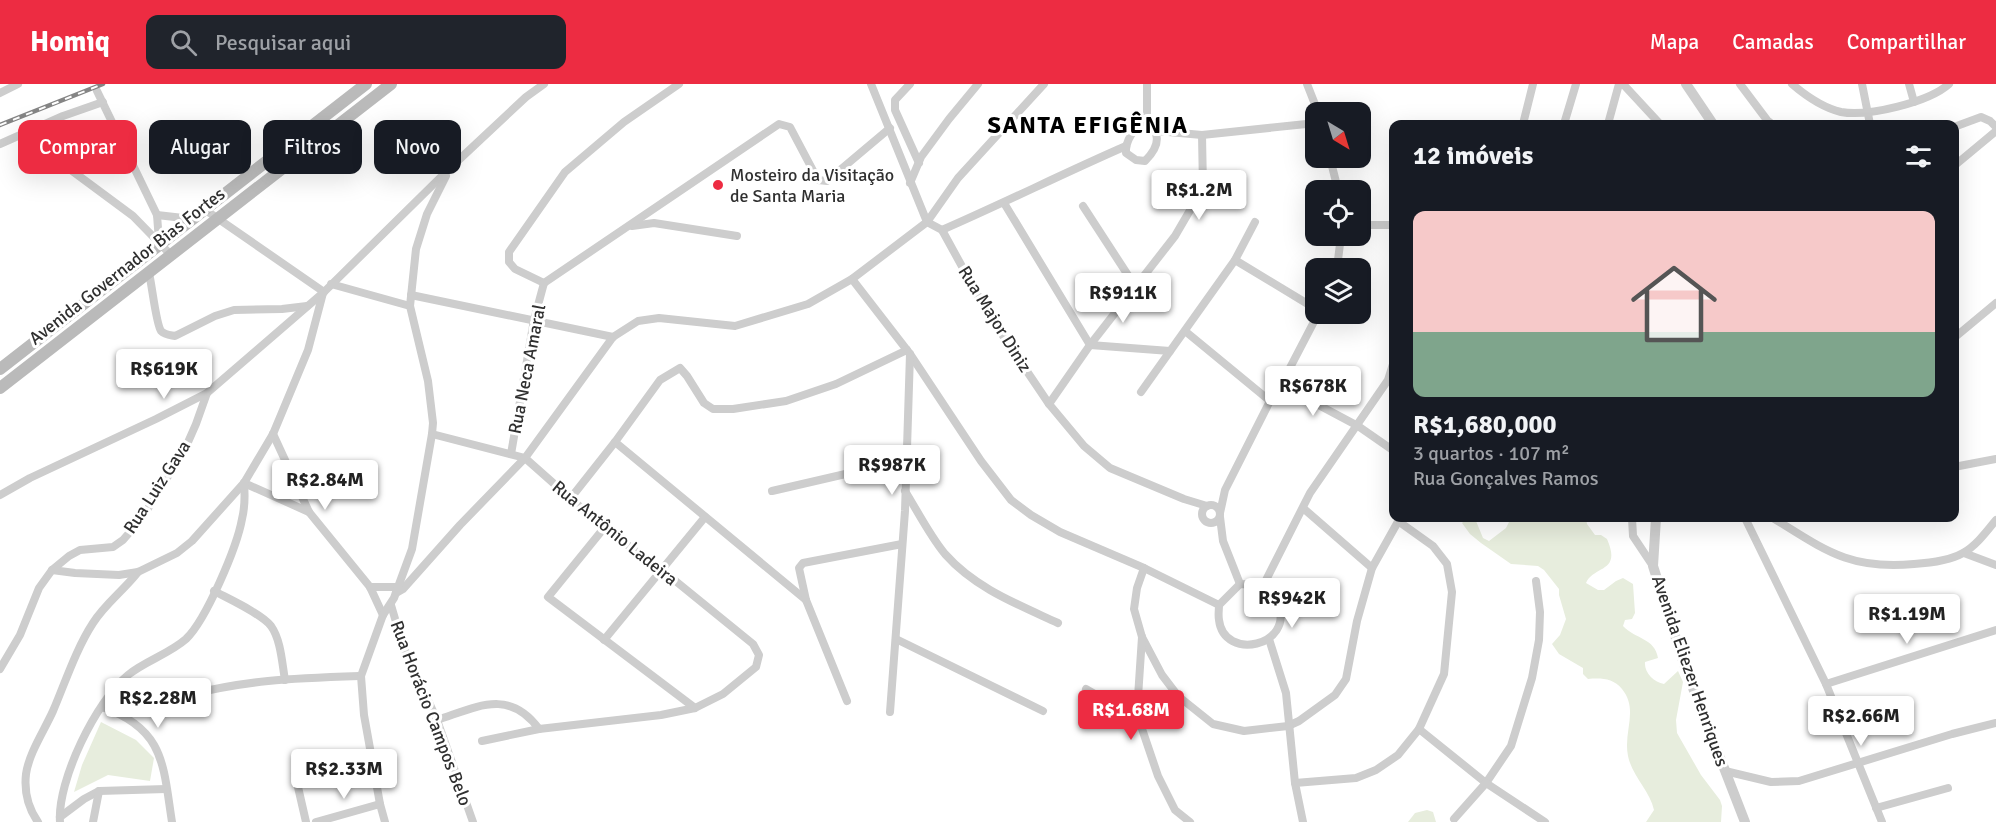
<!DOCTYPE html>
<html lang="pt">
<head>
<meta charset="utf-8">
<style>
  :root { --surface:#171b24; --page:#20242c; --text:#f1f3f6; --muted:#9ea1a6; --accent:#ed2c42 }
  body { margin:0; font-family:Signika,sans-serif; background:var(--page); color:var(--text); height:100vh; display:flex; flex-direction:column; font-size:22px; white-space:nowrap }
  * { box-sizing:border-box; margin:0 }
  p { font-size:20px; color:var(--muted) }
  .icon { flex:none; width:33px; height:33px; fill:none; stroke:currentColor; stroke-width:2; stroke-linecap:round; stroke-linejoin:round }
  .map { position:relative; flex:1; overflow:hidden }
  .details { position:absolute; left:1389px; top:36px; width:570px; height:402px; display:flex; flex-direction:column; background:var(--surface); border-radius:12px; box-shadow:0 6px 24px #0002 }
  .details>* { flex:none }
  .guide { position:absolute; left:18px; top:36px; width:570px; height:54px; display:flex; gap:12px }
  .needle { width:39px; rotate:142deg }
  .buttons { position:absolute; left:1305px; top:18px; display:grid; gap:12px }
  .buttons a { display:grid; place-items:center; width:66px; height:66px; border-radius:12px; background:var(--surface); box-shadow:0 6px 24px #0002; font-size:30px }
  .price { position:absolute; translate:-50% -51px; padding:0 14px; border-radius:6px; background:#fff; color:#222; font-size:20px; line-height:39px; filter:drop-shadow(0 2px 3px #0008) }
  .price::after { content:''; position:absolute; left:50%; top:36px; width:18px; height:14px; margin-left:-9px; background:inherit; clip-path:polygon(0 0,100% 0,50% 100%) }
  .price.current { background:var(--accent); color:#fff }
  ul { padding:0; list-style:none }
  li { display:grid; align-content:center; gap:12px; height:318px; padding:0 24px }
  li span { display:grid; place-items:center; height:186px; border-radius:12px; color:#555 }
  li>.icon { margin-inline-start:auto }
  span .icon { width:108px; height:108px; fill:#fffc; stroke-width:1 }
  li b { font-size:26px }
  h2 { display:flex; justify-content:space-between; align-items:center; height:72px; padding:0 24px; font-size:26px }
  .chip { padding:0 21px; border-radius:12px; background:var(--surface); box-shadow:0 6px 24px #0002; font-size:21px; line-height:54px }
  .chip.current { background:var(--accent); color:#fff }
  header { display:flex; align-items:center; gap:36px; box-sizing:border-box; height:84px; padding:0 30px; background:var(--accent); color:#fff }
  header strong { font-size:28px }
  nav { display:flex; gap:33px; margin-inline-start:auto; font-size:21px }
  .search { width:420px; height:54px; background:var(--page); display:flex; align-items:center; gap:15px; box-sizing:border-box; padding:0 21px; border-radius:12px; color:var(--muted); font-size:22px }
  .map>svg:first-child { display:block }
  .green { fill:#e7eddd }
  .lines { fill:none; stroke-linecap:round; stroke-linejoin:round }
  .minor { stroke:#cdcdcd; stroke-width:8 }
  .tertiary { stroke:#cdcdcd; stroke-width:10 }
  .secondary { stroke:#bababa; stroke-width:12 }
  .rail-casing { stroke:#858585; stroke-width:4.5 }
  .rail { stroke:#fff; stroke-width:2; stroke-dasharray:7; stroke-linecap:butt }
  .poi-dot { fill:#ed2c42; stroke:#fff; stroke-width:2 }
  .labels { text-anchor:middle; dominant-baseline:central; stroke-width:6; stroke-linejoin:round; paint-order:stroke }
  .poi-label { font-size:18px; fill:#303030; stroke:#fff; text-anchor:start }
  .street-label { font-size:18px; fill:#303030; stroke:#fff }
  .district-label { font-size:24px; font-weight:bold; letter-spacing:1.5px; fill:#000; stroke:#fff }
</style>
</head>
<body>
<header>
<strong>Homiq</strong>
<div class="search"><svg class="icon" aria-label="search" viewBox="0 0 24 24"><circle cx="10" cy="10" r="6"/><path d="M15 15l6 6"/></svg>Pesquisar aqui</div>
<nav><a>Mapa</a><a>Camadas</a><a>Compartilhar</a></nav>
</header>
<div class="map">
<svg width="1996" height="738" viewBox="0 0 1996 738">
  <rect width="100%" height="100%" fill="#fff"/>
  <g class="green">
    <path d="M1473,434L1476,437L1483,454L1489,457L1506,444L1509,438L1507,434H1586L1587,440L1595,451H1601L1607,455C1622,489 1594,481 1586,499L1598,506H1604L1616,497L1623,494L1633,500L1635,529L1632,535L1625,536L1623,542C1635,555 1655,554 1658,574L1645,578C1644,589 1654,598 1664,600L1678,587L1683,598L1676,636L1677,649L1701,691L1720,716L1722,722L1721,738H1646L1654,726C1650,707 1632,692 1628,672C1623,647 1639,626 1622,605C1613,594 1601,594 1588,595L1583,590V584L1559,570L1552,560L1560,551L1566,535L1559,511V505L1544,486L1538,482L1511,480L1481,459L1470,450L1462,439L1466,435Z"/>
    <polygon points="101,638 136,656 154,674 150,697 108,691 74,708 82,681"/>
    <polygon points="1427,726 1433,728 1436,738 1408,738 1415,729"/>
  </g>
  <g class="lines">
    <g class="minor">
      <polyline points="871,0 927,138 942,146 987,228 1049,320 1084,362 1110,384 1184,415 1207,422"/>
      <polyline points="910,0 895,16 895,26 919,79"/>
      <polyline points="1307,0 1318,28"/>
      <polyline points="1623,0 1660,40"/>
      <polyline points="1740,0 1767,36 1772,40"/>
      <path d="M1792,0C1806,12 1824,24 1841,28C1868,33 1929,18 1949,0"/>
      <polyline points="1862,0 1870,40"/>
      <polyline points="1909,0 1914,18"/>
      <polyline points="97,7 157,131 159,157"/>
      <polyline points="0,9 18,0"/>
      <path d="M1147,32C1159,50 1162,60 1145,77L1136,76L1126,69C1125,54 1137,43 1147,32Z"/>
      <polyline points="1147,32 1147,0"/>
      <polyline points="1523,40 1533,0"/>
      <polyline points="1564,40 1576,0"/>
      <polyline points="1608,40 1619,0"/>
      <polyline points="1954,43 1981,33 1990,37 1996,43"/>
      <polyline points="1157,47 1202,51 1316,39"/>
      <polyline points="25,50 52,72 133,132 171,171"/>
      <polyline points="0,60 63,32 103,18"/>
      <polyline points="1330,74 1338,106"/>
      <polyline points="1954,82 1996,47"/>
      <polyline points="910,99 921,73 949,35 978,0"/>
      <polyline points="1004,119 1090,261 1170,267"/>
      <polyline points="1083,122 1135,202"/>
      <polyline points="204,125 324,208"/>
      <polyline points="157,131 192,135"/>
      <polyline points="1360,141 1394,141"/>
      <polyline points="632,142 654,139 737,152"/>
      <path d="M942,146C1004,119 1064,89 1126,62"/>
      <polyline points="1235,176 1316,225"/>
      <polyline points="1337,184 1341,152"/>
      <path d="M149,189C152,201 156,240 161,247C165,251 170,251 175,252L215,232L234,226L282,225L307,222"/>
      <polyline points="852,195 910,270 981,377 1011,416 1031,431 1060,448 1144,484 1219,521"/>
      <polyline points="544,199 779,40 790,43 818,96 827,97 890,44"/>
      <polyline points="544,199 515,185 509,178 509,168 565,88 624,38 679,0"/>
      <polyline points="331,200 410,222"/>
      <polyline points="411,211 613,253"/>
      <polyline points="1185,247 1270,317"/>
      <polyline points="1954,254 1996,219"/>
      <polyline points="1281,301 1358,342 1394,367"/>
      <polyline points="1141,308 1235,176 1255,138"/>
      <polyline points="1049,320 1090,261 1175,152 1203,104 1202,51"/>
      <polyline points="273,350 309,428"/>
      <path d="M432,350L525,374L604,444L662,486L753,560L759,571L756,583L723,610L695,624L661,631L539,645C509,604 477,623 437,636"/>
      <polyline points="615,358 806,516 847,617"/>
      <polyline points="511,370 534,236 544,199"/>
      <polyline points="1954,383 1996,375"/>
      <polyline points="244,399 309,428 370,503 383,531"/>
      <polyline points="772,407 906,376"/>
      <path d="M905,407C918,428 930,452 945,470C975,504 1017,520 1058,539"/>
      <polyline points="0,411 30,394 156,335 207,309 324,208 448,86 526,13 544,0"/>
      <polyline points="570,415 615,358 660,296 680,284 687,292 704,319 713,325 733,325 786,317 836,300 907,266"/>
      <circle cx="1211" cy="430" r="9"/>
      <polyline points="1303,424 1372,484"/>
      <polyline points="1220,429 1225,406 1270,317 1281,301 1318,230"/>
      <polyline points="1220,433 1223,457 1240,500"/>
      <polyline points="1632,434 1633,452 1653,482"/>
      <polyline points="1745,434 1826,600 1882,738"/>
      <path d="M1773,434C1825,466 1849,486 1914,480C1930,479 1949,477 1963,469C1976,462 1987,447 1996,436"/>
      <polyline points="604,444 548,513 695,624"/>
      <polyline points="1964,469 1996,481"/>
      <polyline points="1144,484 1137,504 1134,525 1142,553 1162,591 1178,612 1213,640 1244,647 1288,642 1299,637 1335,611 1346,595 1357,537 1372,484 1400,434"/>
      <polyline points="52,486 75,489 119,491 138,488 177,469 192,457 244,399 273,350 308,266 323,209"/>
      <path d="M1240,500C1258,501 1271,500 1278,520C1295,562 1224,578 1219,536C1218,531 1219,526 1219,521Z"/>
      <polyline points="1263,502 1310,409 1388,296 1394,277"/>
      <polyline points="370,503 398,503"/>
      <path d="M214,507C229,515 262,530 271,542C281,556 282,579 285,596"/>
      <polyline points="396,509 403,505 460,441 525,374 613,253 638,237 659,234 735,242 808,220 852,195 927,138 958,94 1044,0"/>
      <polyline points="806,516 799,484 803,479 902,460"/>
      <polyline points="391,521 403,562 437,636 473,738"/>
      <polyline points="1142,553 1137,628 1139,636 1158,692 1175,726 1190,738"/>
      <polyline points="896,555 1043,627"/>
      <polyline points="1269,555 1286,609 1295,699 1303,738"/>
      <polyline points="604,556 705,433"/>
      <polyline points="0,585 20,551 39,504 52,486 69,472 80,466 113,463 123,456 142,434 185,365 196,340 207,309"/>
      <polyline points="1826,600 1996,546"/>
      <polyline points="1086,605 1139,636"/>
      <path d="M102,623C165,645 163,681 172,738"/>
      <polyline points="890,628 905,427 910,270"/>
      <path d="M123,631C169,614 219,602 268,597C298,594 330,593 361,592"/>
      <polyline points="1419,645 1486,699 1511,662 1532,594 1539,556 1540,528 1536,497"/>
      <polyline points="482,657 539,645"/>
      <polyline points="1725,687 1771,698 1799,697 1952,650 1996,639"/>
      <polyline points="295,690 306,738"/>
      <polyline points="1295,699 1356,694 1376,686 1398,671 1419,645 1444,590 1452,508 1447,480 1433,462 1398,437"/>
      <polyline points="1876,724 1948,704"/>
      <polyline points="60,733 84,715 99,707 166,705"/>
      <polyline points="1454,735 1486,699 1545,738"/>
      <path d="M38,738C28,724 24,708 26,690C29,669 44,647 53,627C65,599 76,565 93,539C105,520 124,506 138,488"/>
      <path d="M60,738C57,697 96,617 128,591C145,577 169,570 186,555C206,536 237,463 242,435C245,423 245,411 244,399"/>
      <polyline points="93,738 99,707"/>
      <polyline points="316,738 380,720"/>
      <polyline points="385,738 380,720 364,631 361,592 383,531 394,514 412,465 432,350 433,339 428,297 410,222 416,165 427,130 446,92"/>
    </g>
    <g class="tertiary">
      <polyline points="1686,0 1713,40"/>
      <polyline points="1656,434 1653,482 1686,586 1745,738"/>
    </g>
    <g class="secondary">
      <polyline points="0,285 366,0"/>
      <polyline points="0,304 391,0"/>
    </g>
    <defs>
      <polyline id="rail" points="0,41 103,0"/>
    </defs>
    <use href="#rail" class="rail-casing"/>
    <use href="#rail" class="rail"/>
  </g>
  <circle class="poi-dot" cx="718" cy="101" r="6"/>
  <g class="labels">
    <g class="poi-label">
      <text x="730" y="91">Mosteiro da Visitação<tspan x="730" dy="21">de Santa Maria</tspan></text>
    </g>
    <g class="street-label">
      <text transform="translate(127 182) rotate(-38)">Avenida Governador Bias Fortes</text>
      <text transform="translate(995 235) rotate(58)">Rua Major Diniz</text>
      <text transform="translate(527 285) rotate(-79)">Rua Neca Amaral</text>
      <text transform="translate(157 403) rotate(-57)">Rua Luiz Gava</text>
      <text transform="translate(615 449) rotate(39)">Rua Antônio Ladeira</text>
      <text transform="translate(1690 587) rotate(71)">Avenida Eliezer Henriques</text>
      <text transform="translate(431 629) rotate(69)">Rua Horácio Campos Belo</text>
    </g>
    <g class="district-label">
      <text x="1088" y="41">SANTA EFIGÊNIA</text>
    </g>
  </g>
</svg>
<div class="buttons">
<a><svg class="needle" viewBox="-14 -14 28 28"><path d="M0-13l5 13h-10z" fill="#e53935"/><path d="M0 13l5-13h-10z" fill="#9ea1a6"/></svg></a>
<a><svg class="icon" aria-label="locate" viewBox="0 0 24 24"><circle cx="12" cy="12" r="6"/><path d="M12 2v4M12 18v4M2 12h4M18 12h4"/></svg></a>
<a><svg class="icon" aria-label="layers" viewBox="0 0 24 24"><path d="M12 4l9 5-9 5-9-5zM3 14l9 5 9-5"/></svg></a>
</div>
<b class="price" style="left:1199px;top:137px">R$1.2M</b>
<b class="price" style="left:1123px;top:240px">R$911K</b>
<b class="price" style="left:164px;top:316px">R$619K</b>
<b class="price" style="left:1313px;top:333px">R$678K</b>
<b class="price" style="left:892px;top:412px">R$987K</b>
<b class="price" style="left:325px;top:427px">R$2.84M</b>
<b class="price" style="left:1292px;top:545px">R$942K</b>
<b class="price" style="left:1907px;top:561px">R$1.19M</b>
<b class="price" style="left:158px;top:645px">R$2.28M</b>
<b class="price current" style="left:1131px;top:657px">R$1.68M</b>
<b class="price" style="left:1861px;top:663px">R$2.66M</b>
<b class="price" style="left:344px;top:716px">R$2.33M</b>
<div class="guide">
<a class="chip current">Comprar</a>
<a class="chip">Alugar</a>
<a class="chip">Filtros</a>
<a class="chip">Novo</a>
</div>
<section class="details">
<h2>12 imóveis<svg class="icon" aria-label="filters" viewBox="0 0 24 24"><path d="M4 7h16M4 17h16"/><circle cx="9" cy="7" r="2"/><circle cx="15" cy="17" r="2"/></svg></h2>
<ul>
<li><span style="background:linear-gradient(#f6c9c9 65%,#7fa58c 0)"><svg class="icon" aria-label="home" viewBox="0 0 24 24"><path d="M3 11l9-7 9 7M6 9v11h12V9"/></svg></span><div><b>R$1,680,000</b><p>3 quartos · 107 m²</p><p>Rua Gonçalves Ramos</p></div></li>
</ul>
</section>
</div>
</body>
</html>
